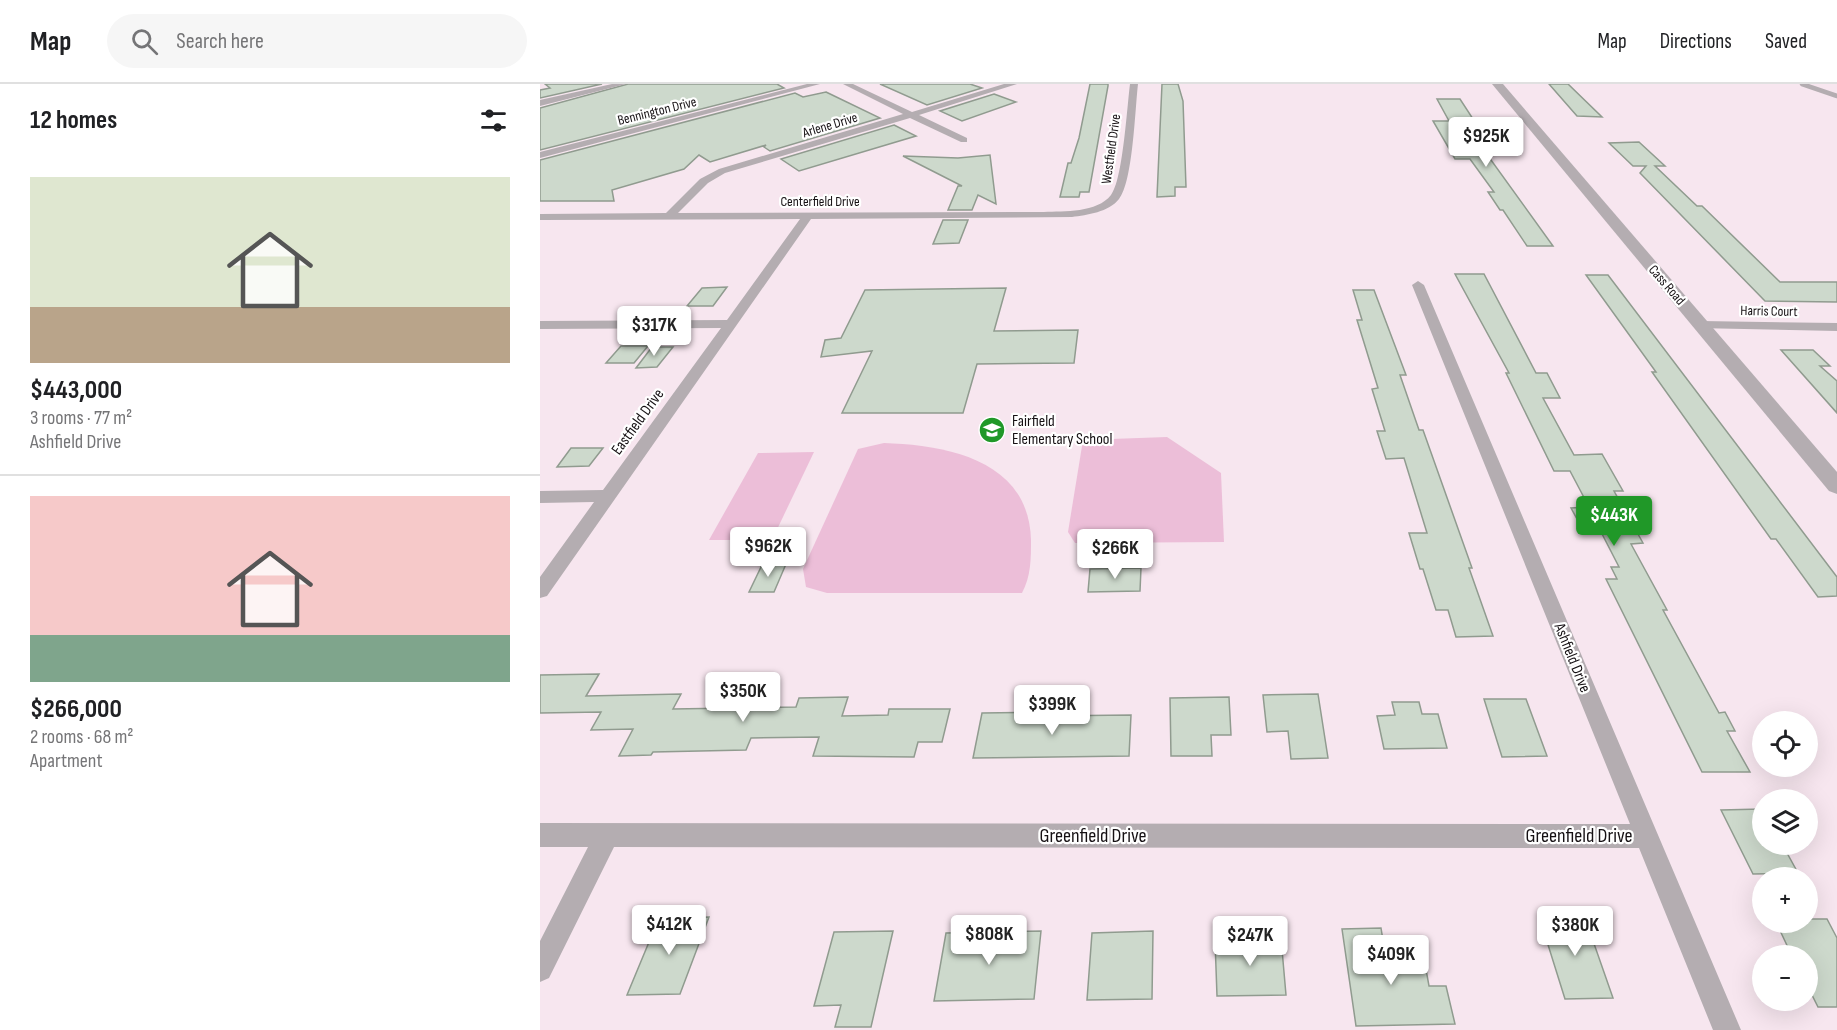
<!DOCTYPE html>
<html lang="en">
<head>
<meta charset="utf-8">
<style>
  :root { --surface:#fff; --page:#f6f6f6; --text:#202124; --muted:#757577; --line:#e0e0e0; --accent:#209828 }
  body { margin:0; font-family:"Sofia Sans Condensed",sans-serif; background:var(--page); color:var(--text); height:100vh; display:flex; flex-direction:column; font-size:22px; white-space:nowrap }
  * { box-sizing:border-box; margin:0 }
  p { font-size:20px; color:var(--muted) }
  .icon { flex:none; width:33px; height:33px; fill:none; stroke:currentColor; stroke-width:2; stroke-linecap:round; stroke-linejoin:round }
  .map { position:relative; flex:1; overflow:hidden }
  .side { display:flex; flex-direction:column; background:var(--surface); width:540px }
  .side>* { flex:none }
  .buttons { position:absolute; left:1212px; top:627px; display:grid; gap:12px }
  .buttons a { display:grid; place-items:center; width:66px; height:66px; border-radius:50%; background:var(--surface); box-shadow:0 6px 24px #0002; font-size:30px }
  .price { position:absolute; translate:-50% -51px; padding:0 14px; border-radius:6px; background:#fff; color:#222; font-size:20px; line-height:39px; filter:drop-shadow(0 2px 3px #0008) }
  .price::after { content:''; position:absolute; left:50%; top:36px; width:18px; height:14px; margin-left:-9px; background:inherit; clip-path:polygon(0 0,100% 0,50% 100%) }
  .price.current { background:var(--accent); color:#fff }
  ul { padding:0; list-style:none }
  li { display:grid; align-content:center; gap:12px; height:318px; padding:0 30px }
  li+li { border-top:2px solid var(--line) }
  li span { display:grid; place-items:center; height:186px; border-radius:0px; color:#555 }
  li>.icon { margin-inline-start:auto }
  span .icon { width:108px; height:108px; fill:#fffc; stroke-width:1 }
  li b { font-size:26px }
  h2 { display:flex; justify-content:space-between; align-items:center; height:72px; padding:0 30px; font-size:26px }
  header { display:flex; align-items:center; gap:36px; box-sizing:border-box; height:84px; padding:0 30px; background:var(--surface); border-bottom:2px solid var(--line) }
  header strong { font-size:28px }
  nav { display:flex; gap:33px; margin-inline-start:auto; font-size:21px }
  .search { width:420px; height:54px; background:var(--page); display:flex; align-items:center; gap:15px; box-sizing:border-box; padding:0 21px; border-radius:33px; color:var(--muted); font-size:22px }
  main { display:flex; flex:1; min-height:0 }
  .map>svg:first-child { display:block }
  .green { fill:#ecbed8 }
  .building { fill:#cdd9cc; stroke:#909b8f; stroke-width:1.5 }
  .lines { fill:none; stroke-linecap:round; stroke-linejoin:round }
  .service { stroke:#b4adb1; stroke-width:4.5 }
  .minor { fill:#b4adb1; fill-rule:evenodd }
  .tertiary { fill:#b4adb1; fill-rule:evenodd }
  .labels { text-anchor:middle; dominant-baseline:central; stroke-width:4.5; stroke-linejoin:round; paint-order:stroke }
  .far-street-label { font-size:14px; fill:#151013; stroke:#fff }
  .poi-label { font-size:16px; fill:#151013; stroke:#fff; text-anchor:start }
  .street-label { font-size:16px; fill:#151013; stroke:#fff }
  .near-street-label { font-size:20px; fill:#151013; stroke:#fff }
</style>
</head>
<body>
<header>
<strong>Map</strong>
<div class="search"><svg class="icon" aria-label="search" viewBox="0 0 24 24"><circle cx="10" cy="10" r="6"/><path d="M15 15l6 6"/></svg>Search here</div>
<nav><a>Map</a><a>Directions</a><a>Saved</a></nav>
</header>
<main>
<section class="side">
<h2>12 homes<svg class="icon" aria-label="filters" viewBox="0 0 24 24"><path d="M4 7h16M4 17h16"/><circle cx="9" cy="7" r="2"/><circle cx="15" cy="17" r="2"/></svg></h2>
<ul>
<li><span style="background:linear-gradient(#dfe7d0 70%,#b9a48a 0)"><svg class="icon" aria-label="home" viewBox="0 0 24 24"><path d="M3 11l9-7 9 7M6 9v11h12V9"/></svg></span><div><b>$443,000</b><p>3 rooms · 77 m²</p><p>Ashfield Drive</p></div></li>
<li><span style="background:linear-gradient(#f6c9c9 75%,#7fa58c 0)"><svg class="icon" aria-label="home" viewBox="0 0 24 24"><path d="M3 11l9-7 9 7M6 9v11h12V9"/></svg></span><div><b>$266,000</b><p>2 rooms · 68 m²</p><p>Apartment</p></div></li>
</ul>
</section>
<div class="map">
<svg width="1297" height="946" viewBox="0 0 1297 946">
  <rect width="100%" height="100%" fill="#f7e6ef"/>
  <g class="green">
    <polygon points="627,353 681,389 684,458 535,459 528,448 543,356"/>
    <path d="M344,359C407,361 489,376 491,456C491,475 491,492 482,509H287L266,503L263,485L318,365Z"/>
    <polygon points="274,368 232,456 169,456 218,369"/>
  </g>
  <g class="building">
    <polygon points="5,0 62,0 0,14 0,6 10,4"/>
    <polygon points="88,0 237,0 244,4 0,66 0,24"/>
    <polygon points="340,0 430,0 442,4 387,21"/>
    <polygon points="550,0 568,0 568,2 549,108 540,108 539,113 520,113 528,79 531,79 539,54"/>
    <polygon points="622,0 638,0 643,17 646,103 635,103 635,112 617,113"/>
    <polygon points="1009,0 1028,0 1062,33 1037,32"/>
    <polygon points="286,8 340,34 230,67 224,63 226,61 170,78 159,71 144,85 72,106 74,117 0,117 0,76 255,9 263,13"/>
    <polygon points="454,10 476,18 422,37 400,27"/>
    <polygon points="897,15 920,15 948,58 938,58 1013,162 987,162 963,126 960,126 948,108 954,108 930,75 915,75 893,37 909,37"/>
    <polygon points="354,41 376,52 259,87 241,75"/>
    <polygon points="1099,58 1125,82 1115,82 1157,122 1162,122 1240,198 1297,198 1297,218 1225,217 1100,89 1106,82 1093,82 1069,59"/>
    <polygon points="450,71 456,120 438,111 432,126 408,126 418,102 422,102 363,72 418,74"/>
    <polygon points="403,136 428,136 419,159 393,160"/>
    <polygon points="915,190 944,190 996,289 1007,289 1020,314 1003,314 1034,371 1062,370 1083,407 1074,407 1103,459 1091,460 1127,526 1123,526 1179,629 1185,628 1195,647 1187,647 1210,688 1162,688 1066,495 1077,495 1071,483 1079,483 1060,446 1043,446 1031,424 1049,423 1030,387 1014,387 966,289 969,289"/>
    <polygon points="1046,191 1068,191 1297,493 1297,512 1278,513 1236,455 1231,455 1112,288 1116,288"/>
    <polygon points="187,203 173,222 147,222 162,204"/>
    <polygon points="466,204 454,247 538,246 534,279 437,280 423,329 302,329 332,267 281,273 285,256 301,254 325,206"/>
    <polygon points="813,206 834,206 866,291 860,291 879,346 883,346 932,484 929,484 953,552 916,553 908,526 896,526 883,485 880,485 869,449 887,449 864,374 846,375 837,347 845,347 832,305 838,304 817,236 822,236"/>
    <polygon points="81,262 108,262 94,279 66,279"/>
    <polygon points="112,263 133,263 117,283 96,284"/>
    <polygon points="1241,266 1273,266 1290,282 1280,282 1297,297 1297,329"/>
    <polygon points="31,364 63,364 49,382 17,383"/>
    <polygon points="246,480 234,508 209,508 222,481"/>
    <polygon points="601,484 600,507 548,508 550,485"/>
    <polygon points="59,590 46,612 141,610 133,625 256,623 259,614 308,613 302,632 348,631 349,625 410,625 402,658 378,658 374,673 273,672 279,653 211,654 206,666 113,668 111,671 79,672 93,645 51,646 61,628 0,629 0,591"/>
    <polygon points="778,610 788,674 751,675 748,647 727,648 723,611"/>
    <polygon points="689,613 691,651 671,651 672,672 631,672 630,614"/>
    <polygon points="944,615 986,615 1007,672 962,673"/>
    <polygon points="852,618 879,618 882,630 898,630 907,664 844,665 837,632 855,631"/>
    <polygon points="505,628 504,632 591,631 589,672 433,674 442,629"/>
    <polygon points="1222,725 1222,760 1242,760 1258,789 1213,790 1181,726"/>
    <polygon points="1044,831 1073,914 1025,915 999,832"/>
    <polygon points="169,833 140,910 87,911 119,834"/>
    <polygon points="1268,835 1287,835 1297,854 1297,923 1278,923 1268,903 1268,872 1252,872 1236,838 1268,838"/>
    <polygon points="841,844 847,881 885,880 889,902 906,902 915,940 816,942 802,845"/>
    <polygon points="353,847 331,943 295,943 301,921 274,922 294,848"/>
    <polygon points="501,847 494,915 394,917 406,849"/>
    <polygon points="613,847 612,915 547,916 552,849"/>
    <polygon points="741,854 746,911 677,912 675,856"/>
  </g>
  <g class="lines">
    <polyline class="service" points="1262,0 1297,12"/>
    <g class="minor">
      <polygon points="72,0 86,0 0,22 0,16"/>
      <polygon points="267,0 280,0 0,74 0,68"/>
      <path d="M303,0H313L372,28L464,0H477L379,31L427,54V58H421L370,34L185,89L168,99L138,129L504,128C524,127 557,129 571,111C583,96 587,23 590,0H598C595,25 593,98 579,115C569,128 547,131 532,133L271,135L7,512L0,514V493L54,418L0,419V407L63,406L181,244L0,245V237L187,236L260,135L0,136V130L126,129L160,95L179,85L363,30Z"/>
      <polygon points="878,197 884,201 1201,946 1173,946 1099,764 74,763 9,894 0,898 0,857 48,763 0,763 0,739 1090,740 872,201"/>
      <polygon points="1161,237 1297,239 1297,247 1156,244 1154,241 1156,238"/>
    </g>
    <polygon class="tertiary" points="952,0 963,0 1297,388 1297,410 1289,407"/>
  </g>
  <defs>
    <symbol id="school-disc" viewBox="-11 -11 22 22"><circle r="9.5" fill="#209828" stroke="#fff"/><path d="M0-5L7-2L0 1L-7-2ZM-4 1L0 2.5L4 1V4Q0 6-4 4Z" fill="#fff"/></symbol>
  </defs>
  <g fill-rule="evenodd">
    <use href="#school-disc" x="437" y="331" width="30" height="30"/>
  </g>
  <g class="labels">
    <g class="far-street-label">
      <text transform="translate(117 27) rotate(-14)">Bennington Drive</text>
      <text transform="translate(290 41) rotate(-17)">Arlene Drive</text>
      <text transform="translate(571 65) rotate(-82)">Westfield Drive</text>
      <text x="280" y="117">Centerfield Drive</text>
      <text transform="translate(1127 201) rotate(49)">Cass Road</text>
      <text transform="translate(1229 227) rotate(1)">Harris Court</text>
    </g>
    <g class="poi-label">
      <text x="472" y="337">Fairfield<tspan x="472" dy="18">Elementary School</tspan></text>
    </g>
    <g class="street-label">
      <text transform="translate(98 338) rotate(-54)">Eastfield Drive</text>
      <text transform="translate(1032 574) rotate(68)">Ashfield Drive</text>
    </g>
    <g class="near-street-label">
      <text x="553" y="752">Greenfield Drive</text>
      <text x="1039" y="752">Greenfield Drive</text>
    </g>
  </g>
</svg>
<div class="buttons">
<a><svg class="icon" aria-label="locate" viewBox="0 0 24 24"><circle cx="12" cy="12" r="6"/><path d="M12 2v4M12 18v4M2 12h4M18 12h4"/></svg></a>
<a><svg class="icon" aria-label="layers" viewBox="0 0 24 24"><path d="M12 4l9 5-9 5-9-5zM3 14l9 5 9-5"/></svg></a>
<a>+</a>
<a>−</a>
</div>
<b class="price" style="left:946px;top:84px">$925K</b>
<b class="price" style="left:114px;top:273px">$317K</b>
<b class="price current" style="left:1074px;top:463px">$443K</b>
<b class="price" style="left:228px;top:494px">$962K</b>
<b class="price" style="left:575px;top:496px">$266K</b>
<b class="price" style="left:203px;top:639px">$350K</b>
<b class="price" style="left:512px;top:652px">$399K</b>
<b class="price" style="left:129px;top:872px">$412K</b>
<b class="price" style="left:1035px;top:873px">$380K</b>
<b class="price" style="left:449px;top:882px">$808K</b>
<b class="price" style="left:710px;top:883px">$247K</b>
<b class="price" style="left:851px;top:902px">$409K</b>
</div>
</main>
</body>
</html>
